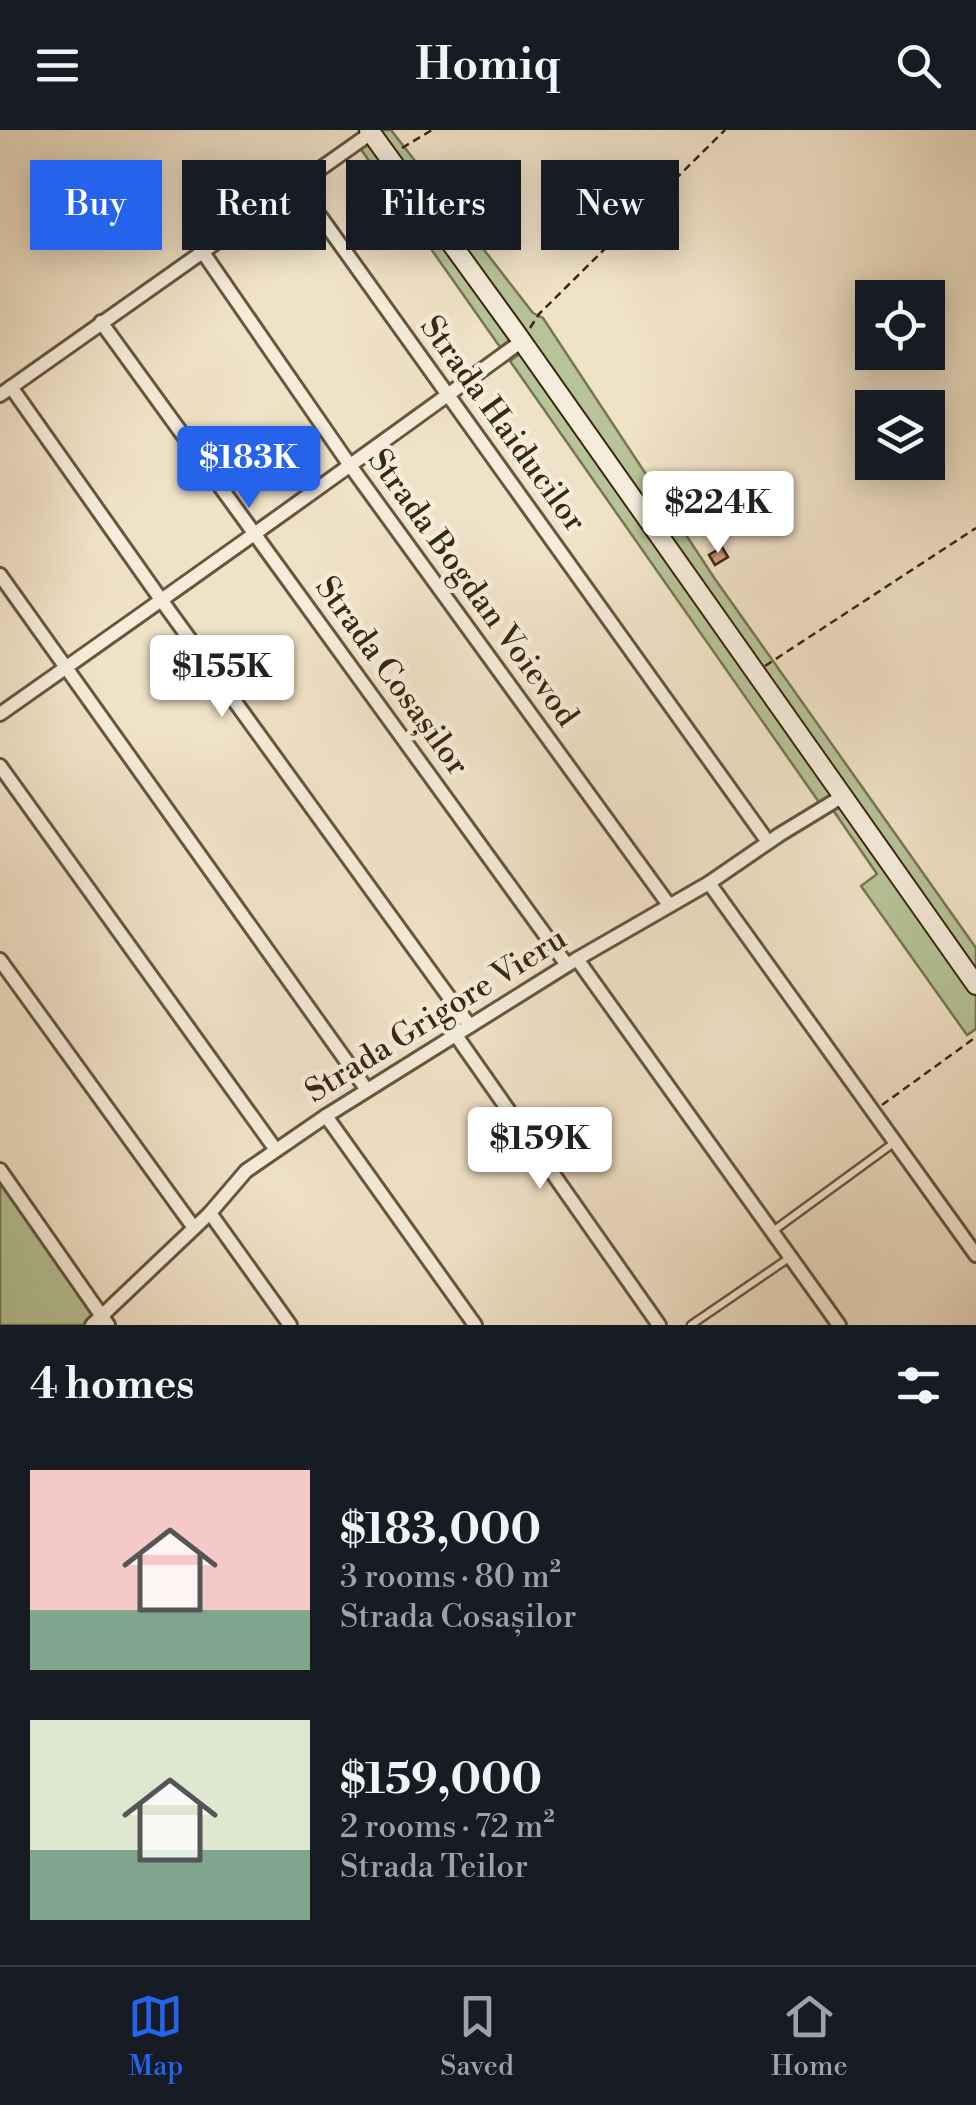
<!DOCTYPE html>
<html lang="en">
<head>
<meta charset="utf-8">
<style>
  :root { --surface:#171b24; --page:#242831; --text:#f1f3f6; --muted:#9ea1a6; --line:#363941; --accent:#2563eb }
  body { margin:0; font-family:"Libre Bodoni",serif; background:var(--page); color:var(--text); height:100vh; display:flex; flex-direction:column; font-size:38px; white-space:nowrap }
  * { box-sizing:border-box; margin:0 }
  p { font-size:32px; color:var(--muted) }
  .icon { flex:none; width:55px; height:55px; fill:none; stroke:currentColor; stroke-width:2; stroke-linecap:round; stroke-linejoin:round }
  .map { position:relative; height:1195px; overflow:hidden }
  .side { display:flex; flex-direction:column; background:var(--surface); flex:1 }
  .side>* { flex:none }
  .hud { position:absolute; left:30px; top:30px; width:918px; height:90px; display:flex; gap:20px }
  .fabs { position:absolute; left:855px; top:150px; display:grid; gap:20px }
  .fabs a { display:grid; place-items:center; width:90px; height:90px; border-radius:0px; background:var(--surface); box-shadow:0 5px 25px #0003; font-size:50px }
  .price { position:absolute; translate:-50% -85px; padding:0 22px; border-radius:10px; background:#fff; color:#222; font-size:32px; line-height:65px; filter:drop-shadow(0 2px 5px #0008) }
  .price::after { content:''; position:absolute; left:50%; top:60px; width:30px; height:22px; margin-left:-15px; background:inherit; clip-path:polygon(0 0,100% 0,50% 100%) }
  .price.selected { background:var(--accent); color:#fff }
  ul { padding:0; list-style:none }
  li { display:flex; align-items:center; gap:30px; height:250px; padding:0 30px }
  li span { display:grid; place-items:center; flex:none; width:280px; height:200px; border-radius:0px; color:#555 }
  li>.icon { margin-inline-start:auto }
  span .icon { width:120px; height:120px; fill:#fffc; stroke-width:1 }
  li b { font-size:42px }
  h2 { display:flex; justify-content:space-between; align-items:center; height:120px; padding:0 30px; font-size:42px }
  .pill { padding:0 35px; border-radius:0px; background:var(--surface); box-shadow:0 5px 25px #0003; font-size:35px; line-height:90px }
  .pill.selected { background:var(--accent); color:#fff }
  header { display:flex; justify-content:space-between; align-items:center; height:130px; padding:0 30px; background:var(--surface); font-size:45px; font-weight:600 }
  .tabs { display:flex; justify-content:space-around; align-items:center; height:140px; border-top:2px solid var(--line); background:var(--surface); font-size:28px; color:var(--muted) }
  .tabs a { display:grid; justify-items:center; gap:5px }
  .tabs .selected { color:var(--accent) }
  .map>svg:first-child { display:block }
  .green { fill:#b6c498; stroke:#787652; stroke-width:2.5 }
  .building { fill:url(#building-cross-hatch); stroke:#3b270d; stroke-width:2.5 }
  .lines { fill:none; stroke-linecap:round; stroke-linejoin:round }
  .lane-casing { stroke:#68563c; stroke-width:11 }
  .street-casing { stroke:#68563c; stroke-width:18 }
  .secondary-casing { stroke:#3b270d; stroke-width:22 }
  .path { stroke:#3b270d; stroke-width:2.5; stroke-dasharray:8 5; stroke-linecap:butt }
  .lane { stroke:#f5ecdb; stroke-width:6 }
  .street { stroke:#f5ecdb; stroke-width:12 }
  .secondary { stroke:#f5ecdb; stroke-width:18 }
  .labels { text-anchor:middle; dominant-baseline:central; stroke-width:9; stroke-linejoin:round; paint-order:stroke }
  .street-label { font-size:32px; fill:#3b270d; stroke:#f5ecdb }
</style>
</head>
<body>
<header><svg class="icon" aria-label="menu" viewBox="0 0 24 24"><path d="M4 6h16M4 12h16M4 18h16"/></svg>Homiq<svg class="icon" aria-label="search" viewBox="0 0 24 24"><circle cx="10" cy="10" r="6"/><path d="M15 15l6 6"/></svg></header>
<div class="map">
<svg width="976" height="1195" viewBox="0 0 976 1195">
  <defs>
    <pattern id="building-cross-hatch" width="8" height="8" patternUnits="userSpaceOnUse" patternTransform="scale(2.5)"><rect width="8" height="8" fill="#de9c7f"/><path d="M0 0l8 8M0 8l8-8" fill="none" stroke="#b57f66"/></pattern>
  </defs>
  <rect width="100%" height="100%" fill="#f0e2c7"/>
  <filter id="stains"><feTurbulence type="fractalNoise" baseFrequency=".002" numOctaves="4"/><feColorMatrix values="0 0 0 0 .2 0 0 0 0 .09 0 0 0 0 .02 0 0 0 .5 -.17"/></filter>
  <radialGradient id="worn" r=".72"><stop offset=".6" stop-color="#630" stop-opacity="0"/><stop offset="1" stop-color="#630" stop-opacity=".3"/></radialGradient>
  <g class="green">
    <polygon points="376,0 391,0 533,183 543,188 715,449 976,818 976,844"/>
    <polygon points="370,10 512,209 500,217 360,18"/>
    <polygon points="522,222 836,666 821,675 510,231"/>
    <polygon points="842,674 976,862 976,899 967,905 861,756 877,744 833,680"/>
    <polygon points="0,1048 103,1195 0,1195"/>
  </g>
  <polygon class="building" points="722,417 728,427 715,435 709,425"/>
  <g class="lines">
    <defs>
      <g id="lane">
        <polyline points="773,1101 895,1012"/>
        <polyline points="691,1195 789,1128"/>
      </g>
      <g id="street">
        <polyline points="297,54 768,712"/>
        <polyline points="202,121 349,334 669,775"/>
        <polyline points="101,192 567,835"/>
        <polyline points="11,257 162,471 470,896"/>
        <polyline points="0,265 371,3"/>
        <polyline points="0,445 367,960"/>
        <path d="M0,584C175,461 349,337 522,211"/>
        <polyline points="0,636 276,1020"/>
        <polyline points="709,753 976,1125"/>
        <polyline points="577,829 839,1195"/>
        <polyline points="0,830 194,1098"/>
        <polyline points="455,904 659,1195"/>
        <polyline points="326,986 475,1195"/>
        <polyline points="0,1040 108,1195"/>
        <polyline points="210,1083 290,1195"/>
        <polyline points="92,1195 210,1083 246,1041 326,986 577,829 709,753 779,705 843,666"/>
      </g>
      <polyline id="secondary" points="369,0 514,200 976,855"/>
    </defs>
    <use href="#lane" class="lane-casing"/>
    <use href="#street" class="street-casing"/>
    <use href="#secondary" class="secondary-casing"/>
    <g class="path">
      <polyline points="402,18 432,0"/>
      <polyline points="530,198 539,184 725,0"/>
      <polyline points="765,536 976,398"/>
      <polyline points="882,975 976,907"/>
    </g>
    <use href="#lane" class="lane"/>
    <use href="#street" class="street"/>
    <use href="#secondary" class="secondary"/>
  </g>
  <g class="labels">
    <g class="street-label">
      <text transform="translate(503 294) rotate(54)">Strada Haiducilor</text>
      <text transform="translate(473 458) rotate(54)">Strada Bogdan Voievod</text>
      <text transform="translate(392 546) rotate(54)">Strada Cosașilor</text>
      <text transform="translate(436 885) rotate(-32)">Strada Grigore Vieru</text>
    </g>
  </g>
  <rect width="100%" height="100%" filter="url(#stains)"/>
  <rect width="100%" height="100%" fill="url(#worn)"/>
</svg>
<div class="fabs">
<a><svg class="icon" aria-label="locate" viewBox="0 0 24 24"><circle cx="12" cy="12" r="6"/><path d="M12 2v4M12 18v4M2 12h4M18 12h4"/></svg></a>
<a><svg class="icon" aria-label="layers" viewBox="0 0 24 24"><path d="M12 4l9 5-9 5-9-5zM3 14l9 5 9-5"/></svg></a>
</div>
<b class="price selected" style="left:249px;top:381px">$183K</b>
<b class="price" style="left:718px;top:426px">$224K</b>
<b class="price" style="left:222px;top:590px">$155K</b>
<b class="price" style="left:540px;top:1062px">$159K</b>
<div class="hud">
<a class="pill selected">Buy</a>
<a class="pill">Rent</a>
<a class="pill">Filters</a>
<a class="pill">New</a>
</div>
</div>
<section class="side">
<h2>4 homes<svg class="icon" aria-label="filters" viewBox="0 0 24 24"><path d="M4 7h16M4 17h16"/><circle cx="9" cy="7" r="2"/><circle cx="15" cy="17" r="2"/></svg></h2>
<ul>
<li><span style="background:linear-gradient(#f6c9c9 70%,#7fa58c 0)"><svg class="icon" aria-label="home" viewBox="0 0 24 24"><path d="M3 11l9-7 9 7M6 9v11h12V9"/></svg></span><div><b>$183,000</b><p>3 rooms · 80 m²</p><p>Strada Cosașilor</p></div></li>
<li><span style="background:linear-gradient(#dfe7d0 65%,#7fa58c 0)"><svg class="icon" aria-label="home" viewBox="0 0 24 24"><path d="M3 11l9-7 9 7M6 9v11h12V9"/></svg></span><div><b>$159,000</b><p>2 rooms · 72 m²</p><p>Strada Teilor</p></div></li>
</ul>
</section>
<nav class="tabs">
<a class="selected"><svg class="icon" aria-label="map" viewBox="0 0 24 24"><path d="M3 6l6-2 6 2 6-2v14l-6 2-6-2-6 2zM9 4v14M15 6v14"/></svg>Map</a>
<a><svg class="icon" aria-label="saved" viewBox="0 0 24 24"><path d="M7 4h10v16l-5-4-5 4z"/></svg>Saved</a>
<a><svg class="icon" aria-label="home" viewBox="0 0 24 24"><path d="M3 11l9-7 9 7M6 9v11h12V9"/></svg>Home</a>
</nav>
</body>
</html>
